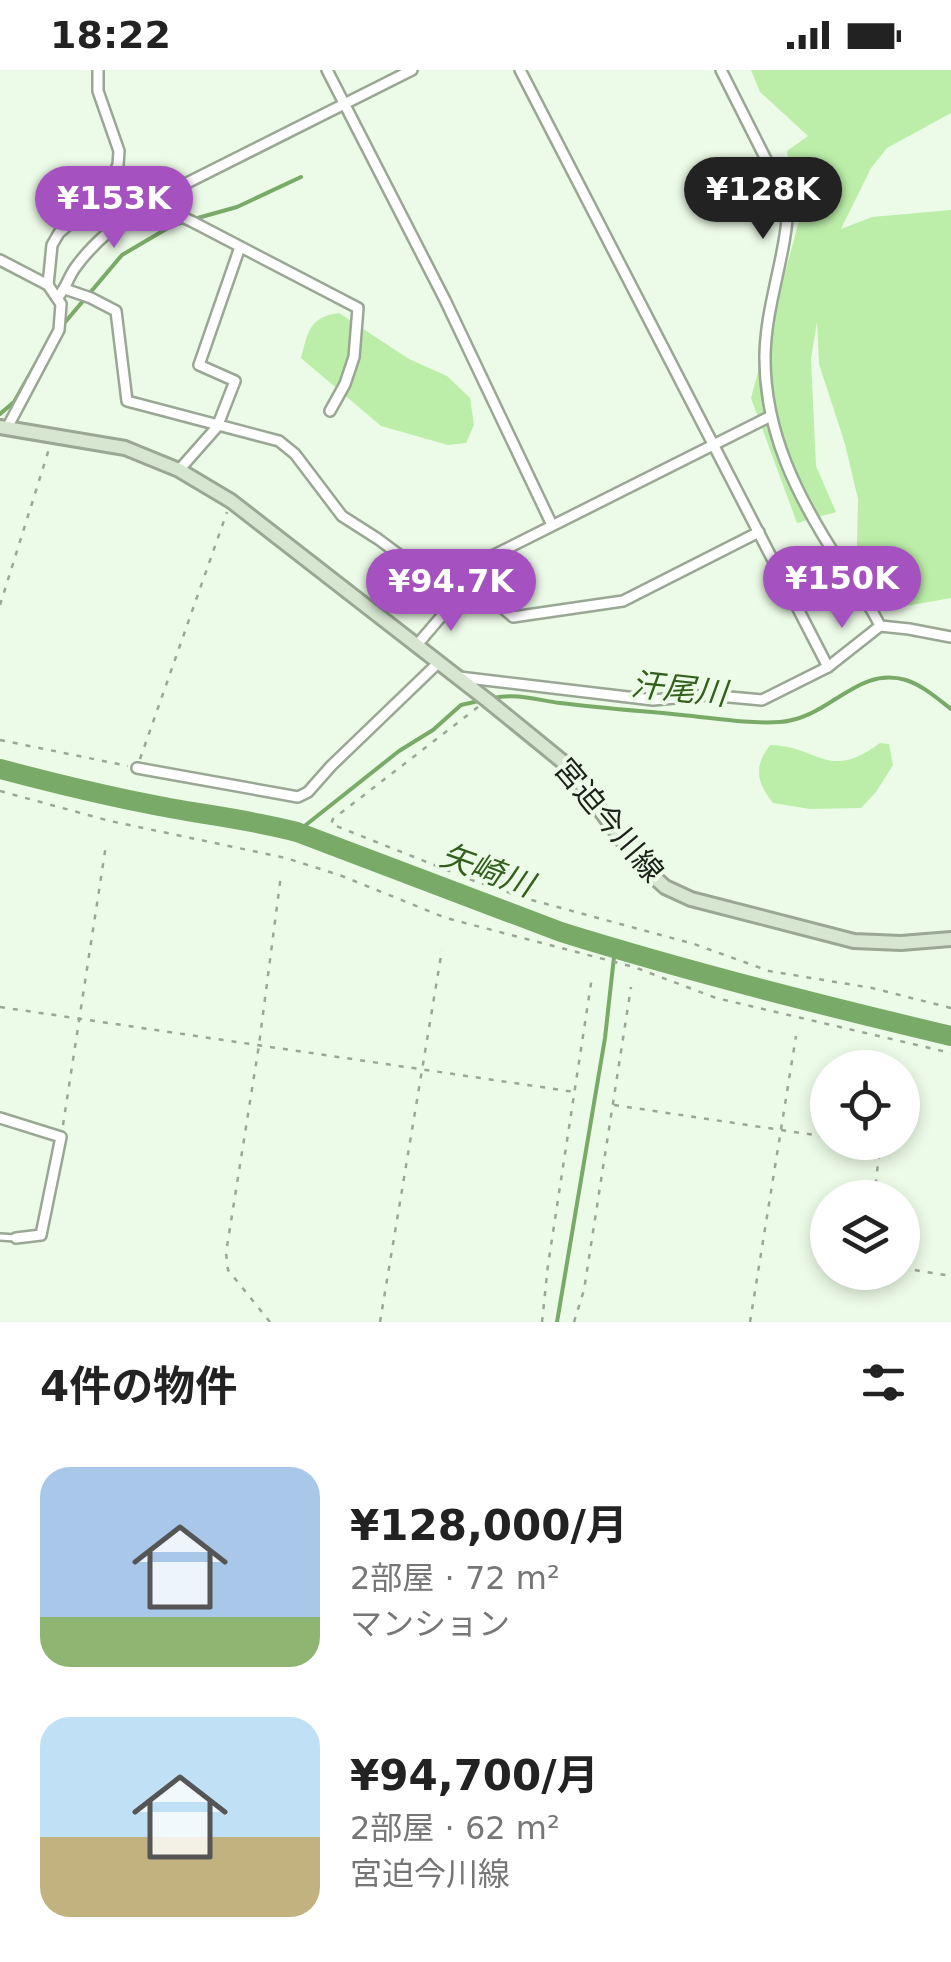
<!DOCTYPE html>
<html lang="ja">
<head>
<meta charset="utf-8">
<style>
  :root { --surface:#fff; --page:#f2f2f2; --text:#222; --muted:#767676; --accent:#a551c0 }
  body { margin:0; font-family:"DejaVu Sans","Noto Sans JP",sans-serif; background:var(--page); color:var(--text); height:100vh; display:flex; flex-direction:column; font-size:38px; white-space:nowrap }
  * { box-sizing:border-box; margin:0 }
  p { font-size:32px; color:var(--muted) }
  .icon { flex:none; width:55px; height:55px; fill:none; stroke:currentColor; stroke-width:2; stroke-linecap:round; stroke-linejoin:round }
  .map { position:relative; height:1252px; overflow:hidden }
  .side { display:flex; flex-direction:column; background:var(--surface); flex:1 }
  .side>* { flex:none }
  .fabs { position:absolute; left:810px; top:980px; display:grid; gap:20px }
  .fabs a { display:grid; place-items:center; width:110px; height:110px; border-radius:50%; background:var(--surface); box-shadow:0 5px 15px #0003; font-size:50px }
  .price { position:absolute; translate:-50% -85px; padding:0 22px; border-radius:35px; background:var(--accent); color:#fff; font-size:32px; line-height:65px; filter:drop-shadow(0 2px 5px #0008) }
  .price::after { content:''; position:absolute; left:50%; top:60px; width:30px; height:22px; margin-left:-15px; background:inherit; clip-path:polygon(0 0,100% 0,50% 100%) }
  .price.selected { background:#222; color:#fff }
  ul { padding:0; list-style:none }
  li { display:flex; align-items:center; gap:30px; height:250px; padding:0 40px }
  li span { display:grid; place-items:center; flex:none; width:280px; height:200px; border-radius:30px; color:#555 }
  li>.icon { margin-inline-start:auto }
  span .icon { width:120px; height:120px; fill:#fffc; stroke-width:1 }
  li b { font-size:42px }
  h2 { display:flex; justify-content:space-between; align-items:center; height:120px; padding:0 40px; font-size:42px }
  .status { display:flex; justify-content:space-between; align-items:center; height:70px; padding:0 50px; background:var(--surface); direction:ltr }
  .status svg { height:28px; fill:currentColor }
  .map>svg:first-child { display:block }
  .green { fill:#bceea9 }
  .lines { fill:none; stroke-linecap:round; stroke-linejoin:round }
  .stream { stroke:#7aaa68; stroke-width:4 }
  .river { stroke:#7aaa68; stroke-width:20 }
  .lane-casing { stroke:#99a794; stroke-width:10 }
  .street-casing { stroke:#99a794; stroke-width:14 }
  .secondary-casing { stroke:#99a794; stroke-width:18 }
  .path { stroke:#9aa696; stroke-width:2.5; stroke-dasharray:5 8; stroke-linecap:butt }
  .lane { stroke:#fff; stroke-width:5 }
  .street { stroke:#fff; stroke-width:9 }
  .secondary { stroke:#d6e6d0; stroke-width:12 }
  .labels { text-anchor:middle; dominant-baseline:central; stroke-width:8; stroke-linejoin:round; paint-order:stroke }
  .street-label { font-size:30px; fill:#1c221a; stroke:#ecfbe7 }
  .water-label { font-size:32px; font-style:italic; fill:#325f1c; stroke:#ecfbe7 }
</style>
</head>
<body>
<div class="status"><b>18:22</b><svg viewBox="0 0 49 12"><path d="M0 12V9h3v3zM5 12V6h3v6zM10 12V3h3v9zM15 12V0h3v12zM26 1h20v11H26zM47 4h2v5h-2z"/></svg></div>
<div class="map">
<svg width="951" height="1252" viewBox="0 0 951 1252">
  <rect width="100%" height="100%" fill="#ecfbe7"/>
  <g class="green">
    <polygon points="751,0 951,0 951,43 887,78 871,98 841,159 872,147 951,140 951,528 895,538 856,515 858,429 845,374 819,294 817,252 811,289 816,396 836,442 797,453 751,328 799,151 787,81 808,66 760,22"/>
    <path d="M339,243L409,289L447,306L470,328L474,355L466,373L448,375L381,356L301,288C308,262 309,247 339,243Z"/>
    <path d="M880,673L889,674L893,695L876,722L861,738L810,739L773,733C757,713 753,697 770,675C820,676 827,712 880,673Z"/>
  </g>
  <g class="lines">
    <g class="stream">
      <polyline points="194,149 237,137 301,107"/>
      <polyline points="61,257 122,185 173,155 185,152"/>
      <polyline points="0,344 14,332 48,272"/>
      <path d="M493,628C516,623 537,630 560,633C600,638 641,641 682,645C714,648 747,654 780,652C829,649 857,595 906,610C922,615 938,629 951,639"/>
      <polyline points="297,762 399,681 433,660 461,635 483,630"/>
      <polyline points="557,1252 605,968 615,878"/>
    </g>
    <path class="river" d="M0,699C53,713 106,726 159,736C205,745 252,750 297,762L561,862C689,902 820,935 951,966"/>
    <defs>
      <polyline id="lane" points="0,1167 16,1168"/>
      <g id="street">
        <polyline points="327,0 445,230 552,455"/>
        <polyline points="520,0 828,597"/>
        <path d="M721,0L788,133C787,184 766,233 765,285C764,362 798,428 839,491C853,513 869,532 880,556"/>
        <polyline points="149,132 191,151 358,238 354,287 345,314 330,341"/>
        <polyline points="0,190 48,215 61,234 59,260 7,358"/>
        <polyline points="48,215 52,175 59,163 102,126 118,95 119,81 98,21 98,0"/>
        <polyline points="65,219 91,228 116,241 127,331 279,371 295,384 342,446 378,469 456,527"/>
        <path d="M58,227C66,218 68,208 75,198C95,170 121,151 149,132L412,0"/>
        <polyline points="179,400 217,357 235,311 199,295 240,177"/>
        <polyline points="471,511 513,547 623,531 759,462"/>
        <polyline points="416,576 494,485 771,346"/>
        <polyline points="459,607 653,630 708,625 762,630 828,597 880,556 909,559 951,567"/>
        <polyline points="137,698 298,727 308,722 331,696 438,593"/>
        <polyline points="0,1048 61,1067 41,1165 16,1168"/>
      </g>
      <polyline id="secondary" points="0,357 125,378 179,400 231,431 487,630 568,696 639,793 665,817 691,829 854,871 901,873 951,869"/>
    </defs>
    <use href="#lane" class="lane-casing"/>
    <use href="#street" class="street-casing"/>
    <use href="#secondary" class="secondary-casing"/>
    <g class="path">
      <polyline points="0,535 49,379"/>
      <polyline points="478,637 333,749 331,754 477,812 528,829 694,874 769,901 872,918 951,938"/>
      <polyline points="0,670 128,696"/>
      <polyline points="140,689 227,442"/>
      <polyline points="0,721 110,751 286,788 342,806 446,848 634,897 716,928 951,983"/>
      <polyline points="0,937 575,1022"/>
      <polyline points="614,1035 828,1067"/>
      <polyline points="63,1055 106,775"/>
      <polyline points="860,1072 877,1075 879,1085 874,1128"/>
      <polyline points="902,1198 951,1206"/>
      <polyline points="270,1252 228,1200 226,1183 259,975 281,805"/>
      <polyline points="380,1252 442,880"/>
      <polyline points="542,1252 548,1195 592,907"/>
      <polyline points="574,1252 584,1220 631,917"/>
      <polyline points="750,1252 796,966"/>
    </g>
    <use href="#lane" class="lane"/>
    <use href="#street" class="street"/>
    <use href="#secondary" class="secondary"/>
  </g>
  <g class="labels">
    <g class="street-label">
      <text transform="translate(609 750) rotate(50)">宮迫今川線</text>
    </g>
    <g class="water-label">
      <text transform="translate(679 619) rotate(6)">汗尾川</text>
      <text transform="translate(487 800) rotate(20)">矢崎川</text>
    </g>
  </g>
</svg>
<div class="fabs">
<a><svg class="icon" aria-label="locate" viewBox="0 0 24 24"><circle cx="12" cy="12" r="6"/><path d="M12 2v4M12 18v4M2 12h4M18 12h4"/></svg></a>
<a><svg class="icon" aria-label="layers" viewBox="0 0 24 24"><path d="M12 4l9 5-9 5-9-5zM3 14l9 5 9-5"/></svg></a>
</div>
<b class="price selected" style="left:763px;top:172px">¥128K</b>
<b class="price" style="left:114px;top:181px">¥153K</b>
<b class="price" style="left:842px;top:561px">¥150K</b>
<b class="price" style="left:451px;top:564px">¥94.7K</b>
</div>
<section class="side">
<h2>4件の物件<svg class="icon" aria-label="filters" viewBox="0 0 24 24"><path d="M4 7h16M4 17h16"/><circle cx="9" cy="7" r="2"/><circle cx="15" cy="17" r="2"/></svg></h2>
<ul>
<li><span style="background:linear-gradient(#a9c7e8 75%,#8fb573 0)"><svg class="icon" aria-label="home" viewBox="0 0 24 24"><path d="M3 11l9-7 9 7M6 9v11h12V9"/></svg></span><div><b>¥128,000/月</b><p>2部屋 · 72 m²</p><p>マンション</p></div></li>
<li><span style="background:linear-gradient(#bfe0f5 60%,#c2b280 0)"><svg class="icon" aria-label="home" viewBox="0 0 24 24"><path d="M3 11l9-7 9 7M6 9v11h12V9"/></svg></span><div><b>¥94,700/月</b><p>2部屋 · 62 m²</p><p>宮迫今川線</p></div></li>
</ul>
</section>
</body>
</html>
